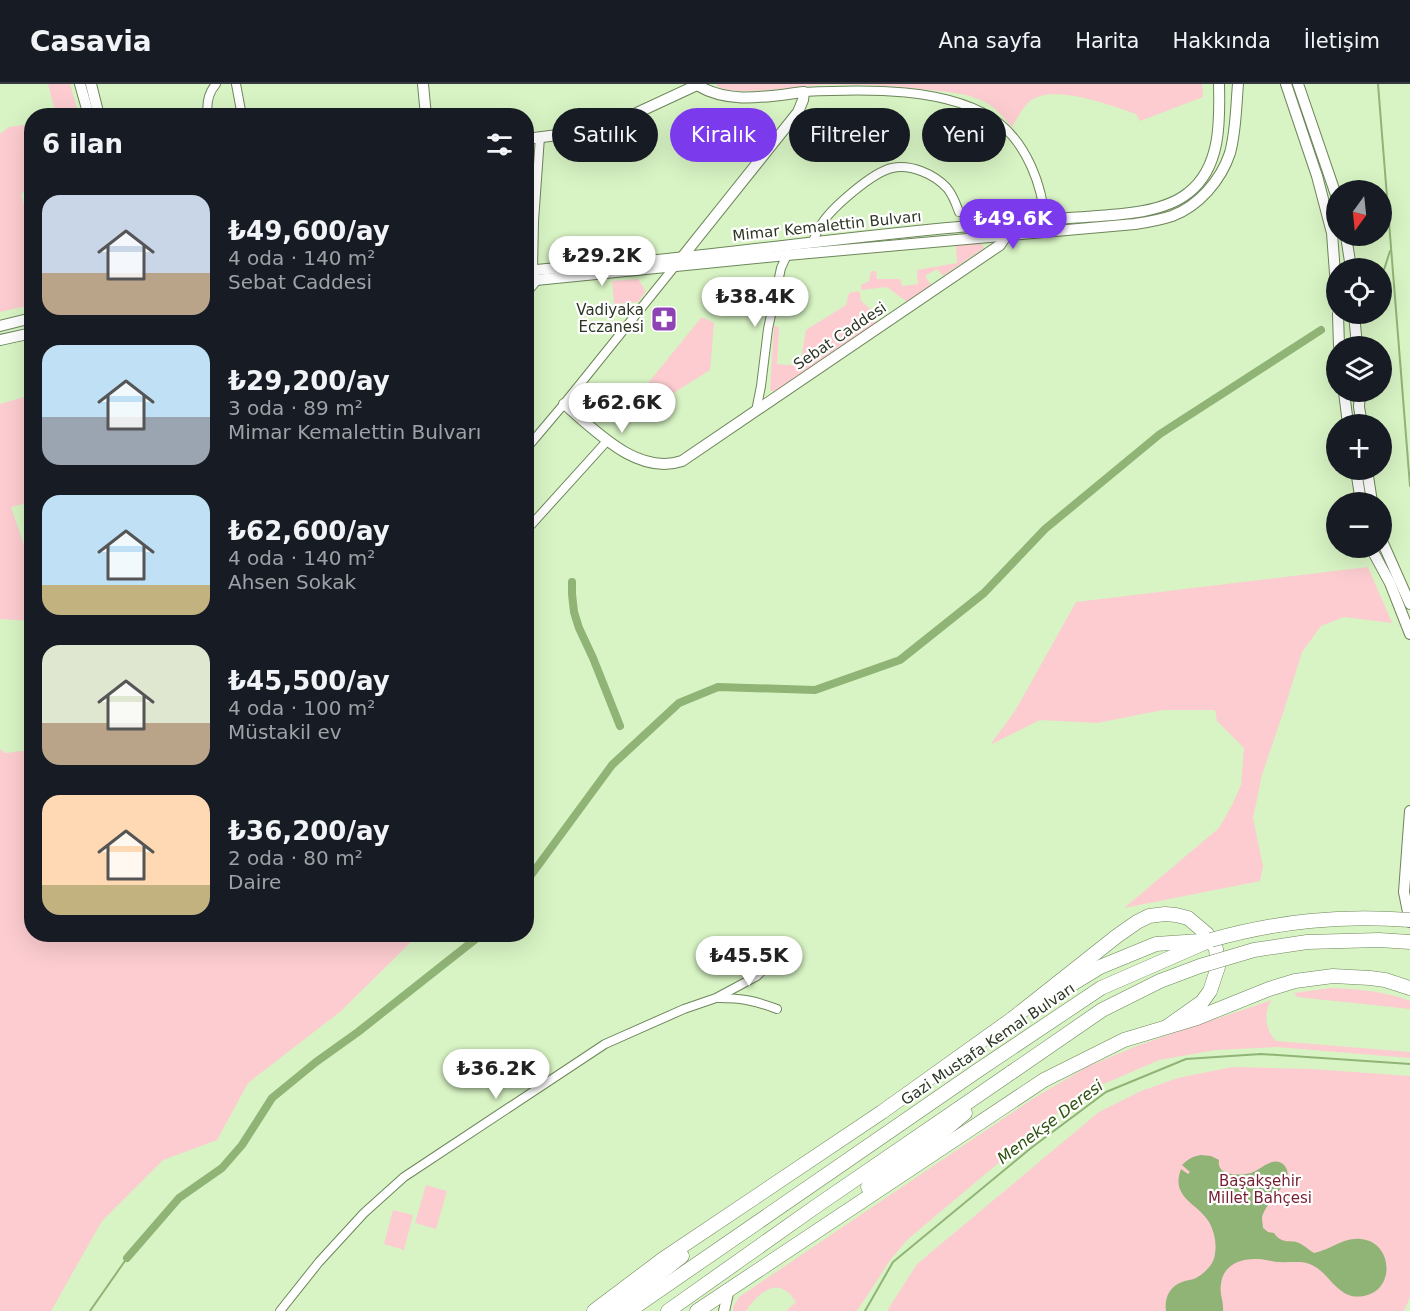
<!DOCTYPE html>
<html lang="tr">
<head>
<meta charset="utf-8">
<style>
  :root { --surface:#171b24; --page:#20242c; --text:#f1f3f6; --muted:#9ea1a6; --line:#363941; --accent:#7c3aed }
  body { margin:0; font-family:"DejaVu Sans",sans-serif; background:var(--page); color:var(--text); height:100vh; display:flex; flex-direction:column; font-size:22px; white-space:nowrap }
  * { box-sizing:border-box; margin:0 }
  p { font-size:20px; color:var(--muted) }
  .icon { flex:none; width:33px; height:33px; fill:none; stroke:currentColor; stroke-width:2; stroke-linecap:round; stroke-linejoin:round }
  .map { position:relative; flex:1; overflow:hidden }
  .details { position:absolute; left:24px; top:24px; width:510px; height:834px; display:flex; flex-direction:column; background:var(--surface); border-radius:24px; box-shadow:0 6px 24px #0002 }
  .details>* { flex:none }
  .top-card { position:absolute; left:552px; top:24px; width:570px; height:54px; display:flex; gap:12px }
  .needle { width:39px; rotate:195deg }
  .fabs { position:absolute; left:1326px; top:96px; display:grid; gap:12px }
  .fabs a { display:grid; place-items:center; width:66px; height:66px; border-radius:50%; background:var(--surface); box-shadow:0 6px 24px #0002; font-size:30px }
  .price { position:absolute; translate:-50% -51px; padding:0 14px; border-radius:21px; background:#fff; color:#222; font-size:20px; line-height:39px; filter:drop-shadow(0 2px 3px #0008) }
  .price::after { content:''; position:absolute; left:50%; top:36px; width:18px; height:14px; margin-left:-9px; background:inherit; clip-path:polygon(0 0,100% 0,50% 100%) }
  .price.current { background:var(--accent); color:#fff }
  ul { padding:0; list-style:none }
  li { display:flex; align-items:center; gap:18px; height:150px; padding:0 18px }
  li span { display:grid; place-items:center; flex:none; width:168px; height:120px; border-radius:18px; color:#555 }
  li>.icon { margin-inline-start:auto }
  span .icon { width:72px; height:72px; fill:#fffc; stroke-width:1 }
  li b { font-size:26px }
  h2 { display:flex; justify-content:space-between; align-items:center; height:72px; padding:0 18px; font-size:26px }
  .pill { padding:0 21px; border-radius:27px; background:var(--surface); box-shadow:0 6px 24px #0002; font-size:21px; line-height:54px }
  .pill.current { background:var(--accent); color:#fff }
  header { display:flex; align-items:center; gap:36px; box-sizing:border-box; height:84px; padding:0 30px; background:var(--surface); border-bottom:2px solid var(--line) }
  header strong { font-size:28px }
  nav { display:flex; gap:33px; margin-inline-start:auto; font-size:21px }
  .map>svg:first-child { display:block }
  .green { fill:#fcccd0 }
  .water { fill:#90b376 }
  .lines { fill:none; stroke-linecap:round; stroke-linejoin:round }
  .stream { stroke:#90b376; stroke-width:2 }
  .canal { stroke:#90b376; stroke-width:8 }
  .minor-casing { stroke:#6d865a; stroke-width:10 }
  .tertiary-casing { stroke:#6d865a; stroke-width:12 }
  .secondary-casing { stroke:#6d865a; stroke-width:12 }
  .trunk-casing { stroke:#6d865a; stroke-width:15 }
  .minor { stroke:#fff; stroke-width:8 }
  .tertiary { stroke:#fff; stroke-width:10 }
  .secondary { stroke:#fff; stroke-width:10 }
  .trunk { stroke:#fff; stroke-width:14 }
  .trunk-bridge-casing { stroke:#6d865a; stroke-width:15; stroke-linecap:butt }
  .trunk-bridge { stroke:#fff; stroke-width:14 }
  .labels { text-anchor:middle; dominant-baseline:central; stroke-width:4.5; stroke-linejoin:round; paint-order:stroke }
  .street-label { font-size:15px; fill:#2b3623; stroke:#fff }
  .poi-label { font-size:15px; fill:#2b3623; stroke:#fff; text-anchor:end }
  .park-label { font-size:15px; fill:#771d31; stroke:#fff }
  .water-label { font-size:16px; font-style:italic; fill:#325211; stroke:#fff }
</style>
</head>
<body>
<header>
<strong>Casavia</strong>
<nav><a>Ana sayfa</a><a>Harita</a><a>Hakkında</a><a>İletişim</a></nav>
</header>
<div class="map">
<svg width="1410" height="1227" viewBox="0 0 1410 1227">
  <rect width="100%" height="100%" fill="#d8f4c4"/>
  <g class="green">
    <polygon points="48,0 70,0 79,31 56,31"/>
    <path d="M717,0H1202L1203,13L1140,37L1136,30C1110,21 1056,0 1031,16C1023,23 1017,34 1012,43C1002,32 995,22 981,16C965,9 948,8 931,6C894,1 857,0 820,1C799,2 730,14 716,1Z"/>
    <polygon points="24,41 31,63 31,106 21,109 31,150 31,221 0,228 0,50 9,43"/>
    <polygon points="979,157 984,164 943,192 937,185 925,192 931,201 907,218 887,203 861,206 861,201 869,197 871,187 876,187 877,195 900,195 902,202 918,200 917,186 957,179 956,161"/>
    <polygon points="638,195 646,207 638,218 614,220 612,197"/>
    <polygon points="858,207 860,209 861,217 877,231 877,238 774,308 770,306 774,242 779,243 777,280 800,282 806,246 846,221 849,209"/>
    <polygon points="701,234 704,234 714,239 710,286 659,318 647,316 639,312 640,309"/>
    <polygon points="31,311 31,418 11,423 27,470 31,506 31,537 0,535 0,320"/>
    <polygon points="1368,483 1392,539 1344,533 1321,542 1302,568 1284,626 1262,691 1253,734 1263,782 1260,797 1124,824 1219,744 1232,721 1241,701 1244,664 1217,637 1215,626 1163,626 1097,639 1040,636 990,661 1015,627 1076,518"/>
    <polygon points="0,665 5,669 31,666 32,850 404,850 411,858 341,927 248,999 217,1056 163,1076 102,1137 51,1227 0,1227"/>
    <path d="M1331,904C1358,905 1384,907 1410,917V925L1297,913L1294,909Z"/>
    <path d="M1272,916C1262,928 1266,947 1276,957L1410,968V974L1276,963L1216,966L1159,976L1099,1002L1060,1027L907,1156L891,1175L857,1227H786L796,1218C793,1214 790,1209 786,1207C771,1195 753,1216 746,1227H733V1223L739,1213L1034,1014L1087,983L1139,961Z"/>
    <polygon points="1232,983 1312,985 1410,992 1410,1213 1404,1227 887,1227 917,1180 1099,1028 1141,1007 1178,994"/>
    <polygon points="426,1101 447,1107 436,1145 415,1139"/>
    <polygon points="393,1126 413,1131 404,1166 384,1160"/>
  </g>
  <path class="water" d="M1201,1071L1211,1072L1219,1076C1216,1092 1240,1092 1251,1089C1259,1086 1265,1080 1272,1078C1278,1076 1285,1079 1287,1086C1292,1099 1264,1119 1262,1134C1262,1137 1263,1141 1263,1144L1268,1148L1274,1149C1283,1162 1290,1154 1301,1160C1306,1163 1309,1166 1314,1169C1331,1166 1343,1153 1361,1155C1393,1158 1396,1206 1364,1212C1338,1217 1331,1190 1312,1181C1302,1176 1291,1179 1280,1178C1273,1178 1265,1175 1258,1175C1240,1174 1223,1181 1221,1200C1219,1209 1224,1218 1223,1227H1166C1164,1214 1170,1202 1182,1198C1187,1196 1192,1196 1196,1194C1205,1189 1214,1180 1215,1170C1217,1159 1214,1147 1209,1138C1198,1119 1170,1114 1181,1085L1188,1090L1190,1088L1182,1081C1188,1075 1193,1072 1201,1071Z"/>
  <g class="lines">
    <g class="stream">
      <polyline points="1378,0 1410,402"/>
      <polyline points="1382,192 1390,167"/>
      <polyline points="90,1227 127,1174"/>
      <polyline points="865,1227 893,1178 1031,1064 1106,1008 1186,975 1261,970 1410,980"/>
    </g>
    <g class="canal">
      <polyline points="572,498 572,510 574,528 579,544 593,574 620,642"/>
      <polyline points="526,798 612,681 679,619 718,603 815,606 900,576 984,509 1045,445 1160,350 1321,246"/>
      <polyline points="127,1174 179,1114 222,1084 242,1061 272,1014 316,978 358,948 482,850"/>
    </g>
    <defs>
      <g id="minor">
        <polyline points="236,0 242,32"/>
        <path d="M804,8C861,5 952,2 999,39C1027,61 1042,101 1045,136"/>
        <path d="M208,32C206,19 208,9 216,0"/>
        <path d="M813,157C815,152 818,146 821,141C831,124 873,88 892,84C911,80 934,90 947,104C953,111 956,120 959,128"/>
        <polyline points="533,186 534,137 540,53"/>
        <polyline points="526,210 538,195"/>
        <polyline points="756,327 761,302 768,245 781,184 787,171"/>
        <polyline points="526,365 564,320 675,182"/>
        <polyline points="531,441 607,357"/>
        <path d="M719,914C742,914 756,917 777,925"/>
        <polyline points="280,1227 319,1178 364,1129 404,1093 605,960 684,925 716,914 757,892 772,877"/>
      </g>
      <g id="tertiary">
        <polyline points="423,0 426,32"/>
        <path d="M526,55L574,49L628,33L697,1C730,21 768,12 804,8L803,16L798,28L683,172"/>
        <polyline points="0,242 32,234"/>
        <polyline points="0,256 32,249"/>
        <path d="M564,320C595,346 637,392 682,377L1000,161L1006,152"/>
        <polyline points="724,1227 729,1205"/>
      </g>
      <g id="secondary">
        <polyline points="80,0 89,32"/>
        <polyline points="91,0 99,32"/>
        <polyline points="1286,0 1317,92 1332,149 1336,203"/>
        <polyline points="1298,0 1336,111"/>
        <polyline points="1346,152 1351,184"/>
        <path d="M526,187C573,182 620,180 667,175C760,165 853,153 947,144C988,140 1029,137 1069,134C1104,131 1160,132 1188,109C1221,84 1220,37 1219,0"/>
        <path d="M526,197L787,171L1135,140C1148,138 1160,136 1172,132C1199,122 1221,96 1230,69C1236,47 1236,23 1238,0"/>
        <polyline points="1338,230 1339,262"/>
        <polyline points="1354,230 1357,262"/>
        <polyline points="1344,308 1348,340"/>
        <polyline points="1360,308 1359,323 1362,340"/>
        <polyline points="1356,386 1361,418"/>
        <polyline points="1367,386 1372,418"/>
        <polyline points="1382,457 1410,520"/>
        <polyline points="1371,464 1390,499 1410,550"/>
        <polyline points="1410,727 1404,808 1410,838"/>
      </g>
      <g id="trunk">
        <polyline points="1054,911 1100,883 1156,860 1200,857"/>
        <polyline points="868,1103 946,1045 965,1029"/>
        <polyline points="594,1227 663,1175 882,1028 1012,935 1117,852 1137,838 1149,832 1165,830 1176,831 1188,834 1207,850 1216,865 1218,883 1210,907 1202,918 1168,942"/>
        <polyline points="612,1227 682,1172"/>
        <polyline points="629,1227 977,987 1101,904 1211,856"/>
        <polyline points="668,1227 815,1123 1012,988"/>
        <polyline points="697,1227 1044,996 1124,956 1197,934 1269,905 1295,897 1333,892 1370,894 1385,896 1410,904"/>
      </g>
    </defs>
    <use href="#minor" class="minor-casing"/>
    <use href="#tertiary" class="tertiary-casing"/>
    <use href="#secondary" class="secondary-casing"/>
    <use href="#trunk" class="trunk-casing"/>
    <use href="#minor" class="minor"/>
    <use href="#tertiary" class="tertiary"/>
    <use href="#secondary" class="secondary"/>
    <use href="#trunk" class="trunk"/>
    <defs>
      <g id="trunk-bridge">
        <path d="M1211,856C1279,837 1340,831 1410,836"/>
        <polyline points="1012,988 1102,926 1160,897 1200,882 1254,866 1307,858 1379,856 1410,858"/>
      </g>
    </defs>
    <use href="#trunk-bridge" class="trunk-bridge-casing"/>
    <use href="#trunk-bridge" class="trunk-bridge"/>
  </g>
  <defs>
    <symbol id="pharmacy-square" viewBox="-11 -11 22 22"><rect x="-9" y="-9" width="18" height="18" rx="4" fill="#8e42b4" stroke="#fff"/><path d="M-2-6h4v4h4v4h-4v4h-4v-4h-4v-4h4Z" fill="#fff"/></symbol>
  </defs>
  <g fill-rule="evenodd">
    <use href="#pharmacy-square" x="649" y="220" width="30" height="30"/>
  </g>
  <g class="labels">
    <g class="street-label">
      <text transform="translate(827 142) rotate(-6)">Mimar Kemalettin Bulvarı</text>
      <text transform="translate(840 252) rotate(-34)">Sebat Caddesi</text>
      <text transform="translate(988 960) rotate(-34)">Gazi Mustafa Kemal Bulvarı</text>
    </g>
    <g class="poi-label">
      <text x="644" y="226">Vadiyaka<tspan x="644" dy="17">Eczanesi</tspan></text>
    </g>
    <g class="park-label">
      <text x="1260" y="1097">Başakşehir<tspan x="1260" dy="17">Millet Bahçesi</tspan></text>
    </g>
    <g class="water-label">
      <text transform="translate(1050 1038) rotate(-37)">Menekşe Deresi</text>
    </g>
  </g>
</svg>
<div class="fabs">
<a><svg class="needle" viewBox="-14 -14 28 28"><path d="M0-13l5 13h-10z" fill="#e53935"/><path d="M0 13l5-13h-10z" fill="#9ea1a6"/></svg></a>
<a><svg class="icon" aria-label="locate" viewBox="0 0 24 24"><circle cx="12" cy="12" r="6"/><path d="M12 2v4M12 18v4M2 12h4M18 12h4"/></svg></a>
<a><svg class="icon" aria-label="layers" viewBox="0 0 24 24"><path d="M12 4l9 5-9 5-9-5zM3 14l9 5 9-5"/></svg></a>
<a>+</a>
<a>−</a>
</div>
<b class="price current" style="left:1013px;top:166px">₺49.6K</b>
<b class="price" style="left:602px;top:203px">₺29.2K</b>
<b class="price" style="left:755px;top:244px">₺38.4K</b>
<b class="price" style="left:622px;top:350px">₺62.6K</b>
<b class="price" style="left:749px;top:903px">₺45.5K</b>
<b class="price" style="left:496px;top:1016px">₺36.2K</b>
<div class="top-card">
<a class="pill">Satılık</a>
<a class="pill current">Kiralık</a>
<a class="pill">Filtreler</a>
<a class="pill">Yeni</a>
</div>
<section class="details">
<h2>6 ilan<svg class="icon" aria-label="filters" viewBox="0 0 24 24"><path d="M4 7h16M4 17h16"/><circle cx="9" cy="7" r="2"/><circle cx="15" cy="17" r="2"/></svg></h2>
<ul>
<li><span style="background:linear-gradient(#c9d6e8 65%,#b9a48a 0)"><svg class="icon" aria-label="home" viewBox="0 0 24 24"><path d="M3 11l9-7 9 7M6 9v11h12V9"/></svg></span><div><b>₺49,600/ay</b><p>4 oda · 140 m²</p><p>Sebat Caddesi</p></div></li>
<li><span style="background:linear-gradient(#bfe0f5 60%,#9aa5b1 0)"><svg class="icon" aria-label="home" viewBox="0 0 24 24"><path d="M3 11l9-7 9 7M6 9v11h12V9"/></svg></span><div><b>₺29,200/ay</b><p>3 oda · 89 m²</p><p>Mimar Kemalettin Bulvarı</p></div></li>
<li><span style="background:linear-gradient(#bfe0f5 75%,#c2b280 0)"><svg class="icon" aria-label="home" viewBox="0 0 24 24"><path d="M3 11l9-7 9 7M6 9v11h12V9"/></svg></span><div><b>₺62,600/ay</b><p>4 oda · 140 m²</p><p>Ahsen Sokak</p></div></li>
<li><span style="background:linear-gradient(#dfe7d0 65%,#b9a48a 0)"><svg class="icon" aria-label="home" viewBox="0 0 24 24"><path d="M3 11l9-7 9 7M6 9v11h12V9"/></svg></span><div><b>₺45,500/ay</b><p>4 oda · 100 m²</p><p>Müstakil ev</p></div></li>
<li><span style="background:linear-gradient(#ffd9b3 75%,#c2b280 0)"><svg class="icon" aria-label="home" viewBox="0 0 24 24"><path d="M3 11l9-7 9 7M6 9v11h12V9"/></svg></span><div><b>₺36,200/ay</b><p>2 oda · 80 m²</p><p>Daire</p></div></li>
</ul>
</section>
</div>
</body>
</html>
